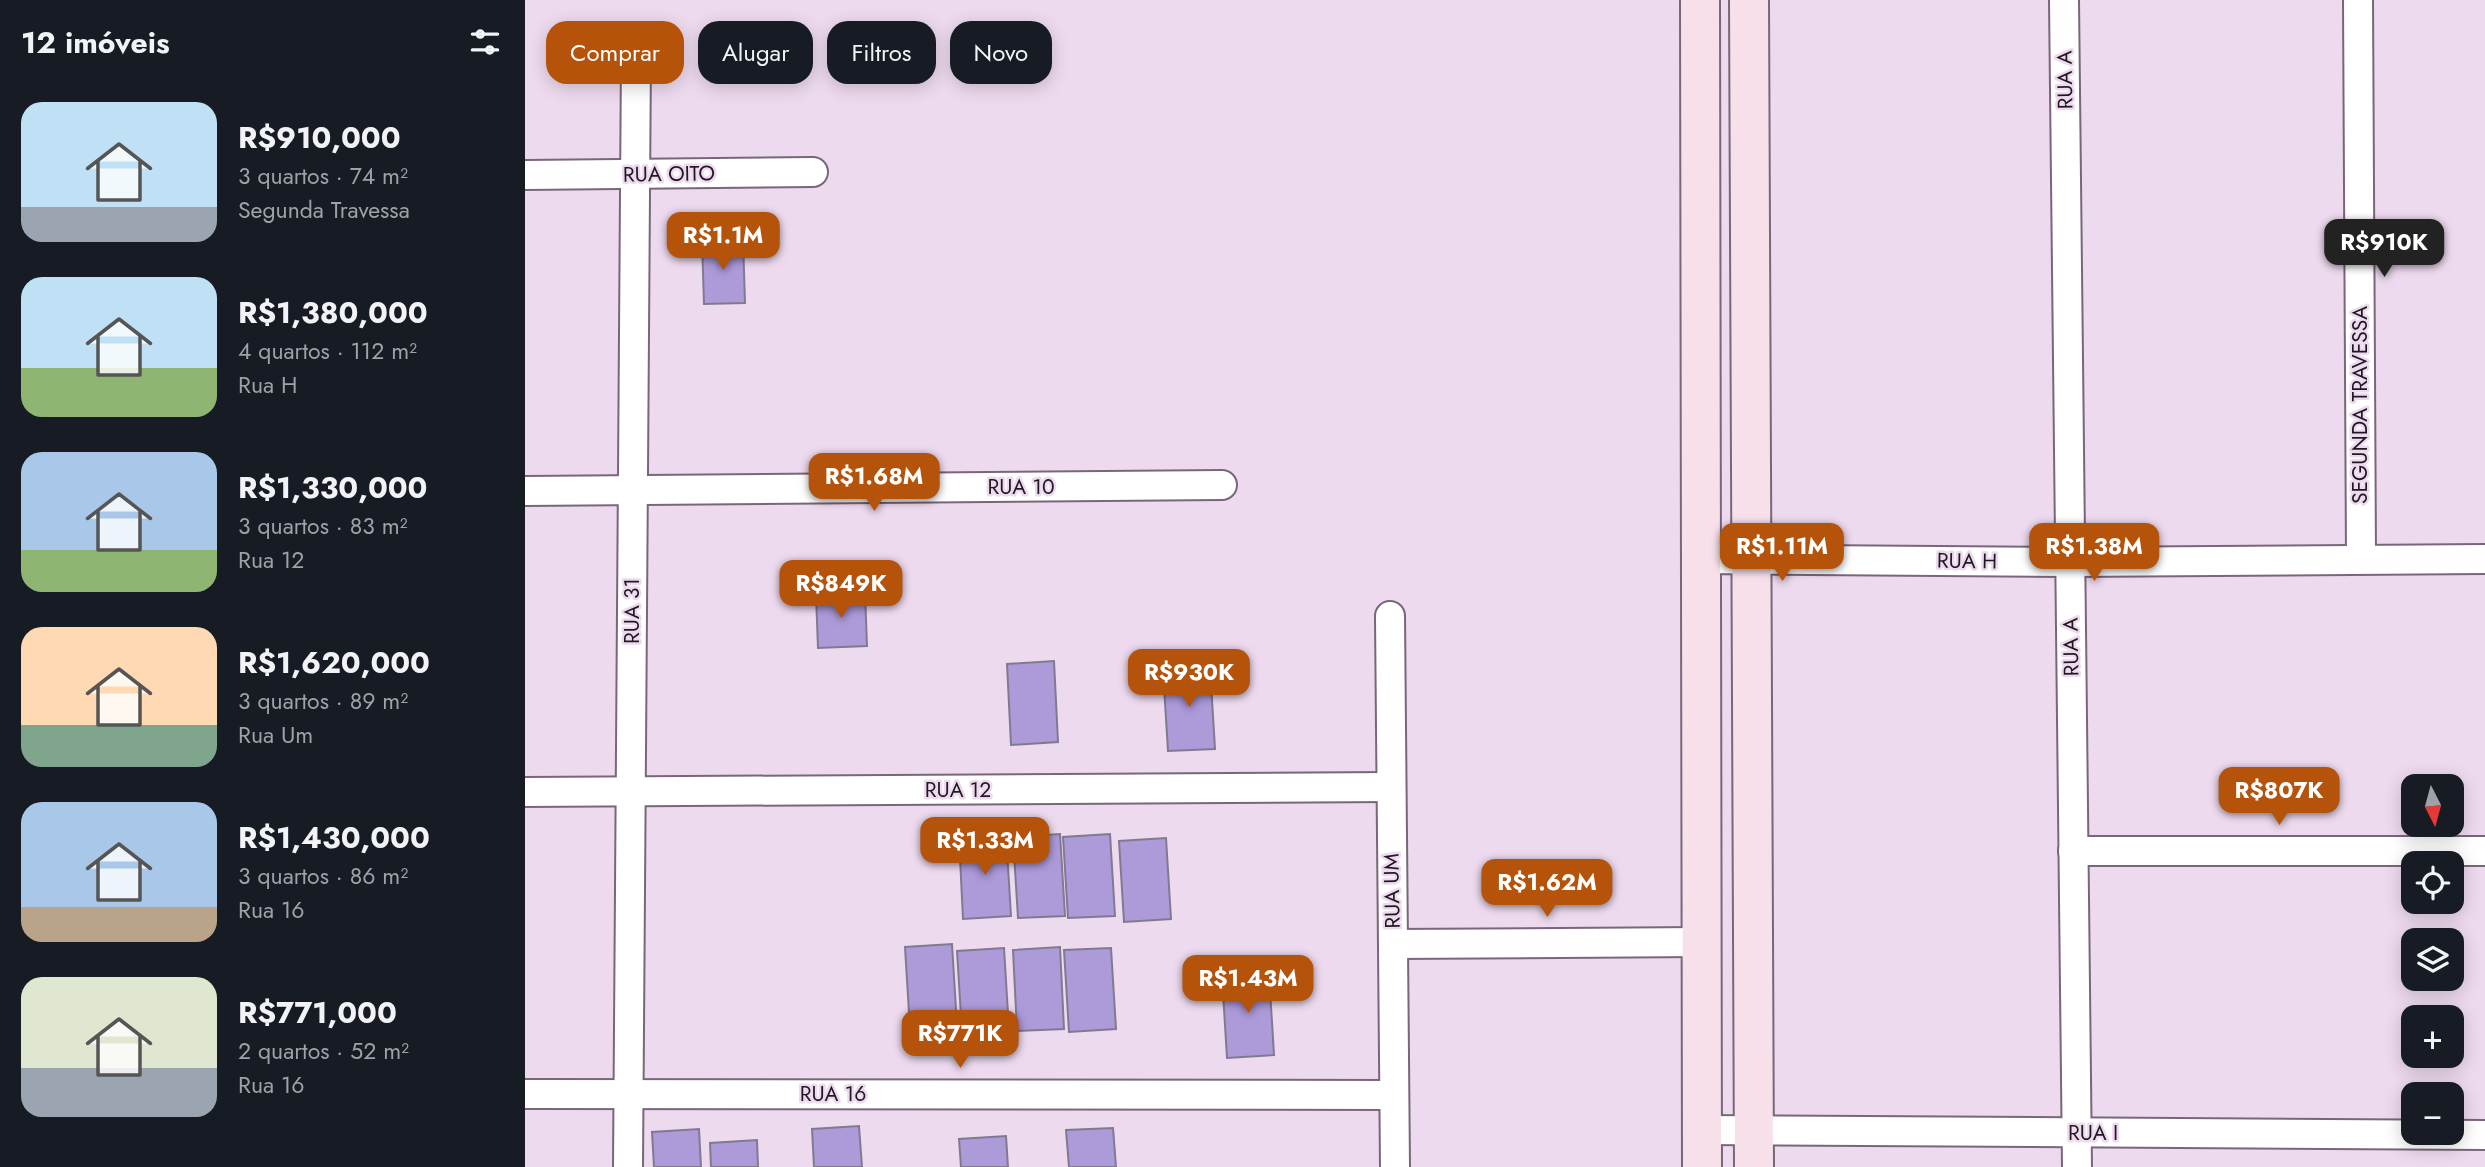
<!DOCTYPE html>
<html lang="pt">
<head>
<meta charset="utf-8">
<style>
  :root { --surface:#171b24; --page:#20242c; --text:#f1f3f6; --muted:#9ea1a6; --accent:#b45309 }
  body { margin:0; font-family:Jost,sans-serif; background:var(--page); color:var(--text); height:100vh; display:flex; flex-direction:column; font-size:26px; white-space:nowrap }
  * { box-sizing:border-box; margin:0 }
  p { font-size:23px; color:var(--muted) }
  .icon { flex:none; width:38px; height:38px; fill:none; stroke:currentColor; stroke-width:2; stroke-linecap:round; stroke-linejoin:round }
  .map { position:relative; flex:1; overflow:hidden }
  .side { display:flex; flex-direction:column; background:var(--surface); width:525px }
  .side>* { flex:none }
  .banner { position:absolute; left:21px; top:21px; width:665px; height:63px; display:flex; gap:14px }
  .needle { width:46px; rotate:174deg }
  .buttons { position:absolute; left:1876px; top:774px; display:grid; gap:14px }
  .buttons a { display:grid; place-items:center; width:63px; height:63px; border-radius:14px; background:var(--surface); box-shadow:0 4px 18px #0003; font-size:35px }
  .price { position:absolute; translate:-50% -60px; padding:0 16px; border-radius:14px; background:var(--accent); color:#fff; font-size:23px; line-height:46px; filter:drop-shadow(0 2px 4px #0008) }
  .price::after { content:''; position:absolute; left:50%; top:42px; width:21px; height:16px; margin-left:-10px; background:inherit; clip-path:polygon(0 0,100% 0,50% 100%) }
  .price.current { background:#222; color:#fff }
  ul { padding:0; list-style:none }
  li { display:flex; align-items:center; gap:21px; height:175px; padding:0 21px }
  li span { display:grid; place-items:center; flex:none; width:196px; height:140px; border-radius:21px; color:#555 }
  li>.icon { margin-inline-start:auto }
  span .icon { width:84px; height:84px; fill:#fffc; stroke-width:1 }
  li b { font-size:30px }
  h2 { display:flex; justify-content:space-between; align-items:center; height:84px; padding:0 21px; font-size:30px }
  .chip { padding:0 24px; border-radius:21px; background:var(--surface); box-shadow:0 4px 18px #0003; font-size:24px; line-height:63px }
  .chip.current { background:var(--accent); color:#fff }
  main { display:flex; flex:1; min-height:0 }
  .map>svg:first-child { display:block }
  .building { fill:#ad9ad9; stroke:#807a91; stroke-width:2 }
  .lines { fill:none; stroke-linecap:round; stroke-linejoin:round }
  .street-casing { stroke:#786779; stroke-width:32 }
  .secondary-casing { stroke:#786779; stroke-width:42 }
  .street { stroke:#fff; stroke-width:28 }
  .secondary { stroke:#f7e0ea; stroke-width:38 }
  .labels { text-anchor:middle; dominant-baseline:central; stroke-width:5; stroke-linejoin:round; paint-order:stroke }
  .street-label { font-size:21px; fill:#201920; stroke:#eedaef }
</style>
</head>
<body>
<main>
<section class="side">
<h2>12 imóveis<svg class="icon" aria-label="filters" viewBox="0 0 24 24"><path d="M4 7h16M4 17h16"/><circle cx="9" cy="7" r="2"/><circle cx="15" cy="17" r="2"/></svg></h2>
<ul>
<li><span style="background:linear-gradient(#bfe0f5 75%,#9aa5b1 0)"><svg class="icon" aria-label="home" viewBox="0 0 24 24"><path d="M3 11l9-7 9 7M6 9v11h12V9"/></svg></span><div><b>R$910,000</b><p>3 quartos · 74 m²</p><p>Segunda Travessa</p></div></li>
<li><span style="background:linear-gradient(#bfe0f5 65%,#8fb573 0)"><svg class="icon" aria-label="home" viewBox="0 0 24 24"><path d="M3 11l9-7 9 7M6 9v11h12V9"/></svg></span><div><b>R$1,380,000</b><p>4 quartos · 112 m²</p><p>Rua H</p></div></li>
<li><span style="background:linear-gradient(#a9c7e8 70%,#8fb573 0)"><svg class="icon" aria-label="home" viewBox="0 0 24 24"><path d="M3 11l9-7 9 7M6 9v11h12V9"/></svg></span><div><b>R$1,330,000</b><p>3 quartos · 83 m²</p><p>Rua 12</p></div></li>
<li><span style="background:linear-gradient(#ffd9b3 70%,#7fa58c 0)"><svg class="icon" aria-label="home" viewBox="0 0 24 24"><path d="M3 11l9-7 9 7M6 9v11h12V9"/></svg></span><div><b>R$1,620,000</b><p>3 quartos · 89 m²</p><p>Rua Um</p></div></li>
<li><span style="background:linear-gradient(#a9c7e8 75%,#b9a48a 0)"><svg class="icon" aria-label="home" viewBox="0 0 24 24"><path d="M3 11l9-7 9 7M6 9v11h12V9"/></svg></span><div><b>R$1,430,000</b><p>3 quartos · 86 m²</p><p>Rua 16</p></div></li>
<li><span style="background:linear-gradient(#dfe7d0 65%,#9aa5b1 0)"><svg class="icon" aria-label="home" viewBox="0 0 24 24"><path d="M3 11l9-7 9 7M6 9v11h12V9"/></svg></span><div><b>R$771,000</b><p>2 quartos · 52 m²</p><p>Rua 16</p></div></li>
</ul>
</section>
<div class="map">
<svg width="1960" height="1167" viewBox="0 0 1960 1167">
  <rect width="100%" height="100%" fill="#eedaef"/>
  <g class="building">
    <polygon points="218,240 220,303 179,304 177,241"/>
    <polygon points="340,592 342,646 293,648 291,594"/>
    <polygon points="529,661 533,742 486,745 482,664"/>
    <polygon points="685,667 690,749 643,751 638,670"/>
    <polygon points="481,834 486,916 438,919 434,837"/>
    <polygon points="535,834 540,916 493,918 488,837"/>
    <polygon points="585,834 590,916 543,918 538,837"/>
    <polygon points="641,838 646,919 599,922 594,841"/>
    <polygon points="427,944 432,1026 385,1029 380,947"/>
    <polygon points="535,947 539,1029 492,1031 488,950"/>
    <polygon points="479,948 484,1030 437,1032 432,951"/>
    <polygon points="586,948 591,1029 544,1032 539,950"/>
    <polygon points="744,973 749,1055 702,1058 697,976"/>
    <polygon points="334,1126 337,1167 289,1167 287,1129"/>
    <polygon points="588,1128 591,1167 544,1167 541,1130"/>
    <polygon points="174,1129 176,1167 129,1167 127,1132"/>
    <polygon points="481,1136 483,1167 436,1167 434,1139"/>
    <polygon points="232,1140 233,1167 186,1167 185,1143"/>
  </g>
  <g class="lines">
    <defs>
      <g id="street">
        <polyline points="1539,0 1552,1167"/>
        <polyline points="1833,0 1836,558"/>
        <polyline points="0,175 288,172"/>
        <polyline points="0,491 697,485"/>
        <polyline points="1176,559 1545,562 1960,559"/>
        <polyline points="865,616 870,1167"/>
        <polyline points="0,792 866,787"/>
        <polyline points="1548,851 1960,851"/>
        <polyline points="868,944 1177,942"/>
        <polyline points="0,1094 869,1095"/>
        <polyline points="1177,1130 1960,1135"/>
        <polyline points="103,1167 111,55"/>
      </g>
      <g id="secondary">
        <polyline points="1175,0 1177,1167"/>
        <polyline points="1224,0 1229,1167"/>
      </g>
    </defs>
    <use href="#street" class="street-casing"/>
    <use href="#secondary" class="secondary-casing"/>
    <use href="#street" class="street"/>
    <use href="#secondary" class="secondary"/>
  </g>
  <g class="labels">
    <g class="street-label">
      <text transform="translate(1540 80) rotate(-91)">RUA A</text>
      <text transform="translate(144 174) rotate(-1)">RUA OITO</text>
      <text transform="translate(1835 405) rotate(-90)">SEGUNDA TRAVESSA</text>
      <text x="496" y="487">RUA 10</text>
      <text transform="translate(1442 561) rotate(1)">RUA H</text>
      <text transform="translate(107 611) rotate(-90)">RUA 31</text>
      <text transform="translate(1546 647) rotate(-91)">RUA A</text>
      <text x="433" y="790">RUA 12</text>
      <text transform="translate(867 891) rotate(-91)">RUA UM</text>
      <text x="308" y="1094">RUA 16</text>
      <text x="1568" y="1133">RUA I</text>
    </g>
  </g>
</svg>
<div class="buttons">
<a><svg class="needle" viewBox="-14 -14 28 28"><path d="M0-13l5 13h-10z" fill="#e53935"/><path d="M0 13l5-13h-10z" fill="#9ea1a6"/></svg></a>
<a><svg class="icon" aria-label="locate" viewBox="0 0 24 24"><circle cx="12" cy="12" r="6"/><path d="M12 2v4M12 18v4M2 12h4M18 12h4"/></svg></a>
<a><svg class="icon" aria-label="layers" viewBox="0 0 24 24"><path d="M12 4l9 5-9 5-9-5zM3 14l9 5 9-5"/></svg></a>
<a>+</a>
<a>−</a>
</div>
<b class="price" style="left:198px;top:272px">R$1.1M</b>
<b class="price current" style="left:1859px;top:279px">R$910K</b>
<b class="price" style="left:349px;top:513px">R$1.68M</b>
<b class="price" style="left:1257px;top:583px">R$1.11M</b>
<b class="price" style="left:1569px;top:583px">R$1.38M</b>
<b class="price" style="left:316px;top:620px">R$849K</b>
<b class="price" style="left:664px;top:709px">R$930K</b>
<b class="price" style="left:1754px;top:827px">R$807K</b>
<b class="price" style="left:460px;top:877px">R$1.33M</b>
<b class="price" style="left:1022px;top:919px">R$1.62M</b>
<b class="price" style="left:723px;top:1015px">R$1.43M</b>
<b class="price" style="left:435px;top:1070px">R$771K</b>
<div class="banner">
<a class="chip current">Comprar</a>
<a class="chip">Alugar</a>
<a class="chip">Filtros</a>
<a class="chip">Novo</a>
</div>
</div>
</main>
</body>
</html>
